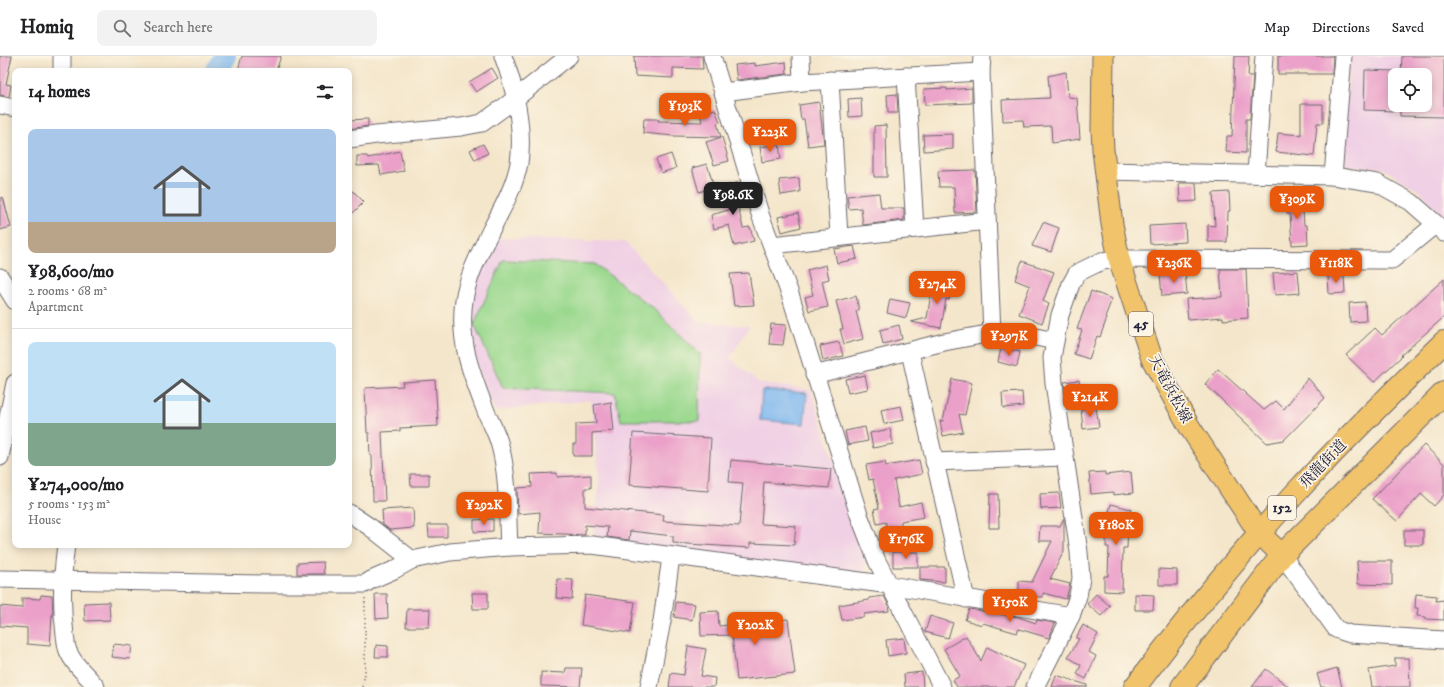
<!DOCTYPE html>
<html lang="en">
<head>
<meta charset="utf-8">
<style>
  :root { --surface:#fff; --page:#f2f2f2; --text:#202124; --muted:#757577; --line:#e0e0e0; --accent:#ea580c }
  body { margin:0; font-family:"IM FELL DW Pica","Noto Serif JP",serif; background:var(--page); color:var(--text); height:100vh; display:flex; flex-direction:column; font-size:15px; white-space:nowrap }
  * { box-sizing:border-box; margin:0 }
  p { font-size:13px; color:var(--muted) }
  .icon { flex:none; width:22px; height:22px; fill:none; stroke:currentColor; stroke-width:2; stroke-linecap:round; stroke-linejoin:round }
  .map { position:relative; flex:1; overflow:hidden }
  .details { position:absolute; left:12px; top:12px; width:340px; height:480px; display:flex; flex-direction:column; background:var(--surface); border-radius:8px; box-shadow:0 2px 10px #0003 }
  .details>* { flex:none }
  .controls { position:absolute; left:1388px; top:12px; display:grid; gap:8px }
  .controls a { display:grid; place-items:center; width:44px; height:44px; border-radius:8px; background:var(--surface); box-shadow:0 2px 10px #0003; font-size:20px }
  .price { position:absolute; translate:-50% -34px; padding:0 9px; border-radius:8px; background:var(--accent); color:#fff; font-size:13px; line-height:26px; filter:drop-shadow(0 1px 2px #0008) }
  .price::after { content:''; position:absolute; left:50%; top:24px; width:12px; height:9px; margin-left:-6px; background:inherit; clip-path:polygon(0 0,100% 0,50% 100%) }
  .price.selected { background:#222; color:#fff }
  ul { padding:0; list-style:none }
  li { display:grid; align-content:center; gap:8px; height:212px; padding:0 16px }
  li+li { border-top:1px solid var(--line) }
  li span { display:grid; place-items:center; height:124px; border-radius:8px; color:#555 }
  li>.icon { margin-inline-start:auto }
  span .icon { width:72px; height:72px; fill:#fffc; stroke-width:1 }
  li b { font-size:17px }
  h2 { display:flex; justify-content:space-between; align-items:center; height:48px; padding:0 16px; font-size:17px }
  header { display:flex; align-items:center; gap:24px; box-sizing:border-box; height:56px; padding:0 20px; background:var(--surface); border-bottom:1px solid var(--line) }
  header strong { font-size:19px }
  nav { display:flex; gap:22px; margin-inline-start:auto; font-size:14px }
  .search { width:280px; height:36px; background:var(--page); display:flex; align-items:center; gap:10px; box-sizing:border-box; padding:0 14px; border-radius:8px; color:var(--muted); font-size:15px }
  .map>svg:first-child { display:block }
  .built { fill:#f0d0e5; fill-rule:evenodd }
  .green { fill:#99d88d; stroke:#5e7d64 }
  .water { fill:#7fb8ef; stroke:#506d95 }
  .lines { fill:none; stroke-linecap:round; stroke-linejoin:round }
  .river { stroke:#7fb8ef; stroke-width:22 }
  .building { fill:#eba0c9 }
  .minor-casing { stroke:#6c676d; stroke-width:19 }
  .major-casing { stroke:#6c676d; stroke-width:23 }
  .highway-casing { stroke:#6c676d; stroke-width:24 }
  .path { stroke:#6c676d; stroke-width:2; stroke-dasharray:1 3; stroke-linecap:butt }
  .minor { stroke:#fff; stroke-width:17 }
  .major { stroke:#f1c36a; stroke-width:21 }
  .highway { stroke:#f1c36a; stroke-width:22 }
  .labels { text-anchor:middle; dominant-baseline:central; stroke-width:3.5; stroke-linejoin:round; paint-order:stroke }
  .shield { fill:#fcf5e5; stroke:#63616e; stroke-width:1 }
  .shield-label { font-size:14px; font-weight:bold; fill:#22223b }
  .street-label { font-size:15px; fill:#22223b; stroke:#fcf5e5 }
</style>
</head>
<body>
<header>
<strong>Homiq</strong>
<div class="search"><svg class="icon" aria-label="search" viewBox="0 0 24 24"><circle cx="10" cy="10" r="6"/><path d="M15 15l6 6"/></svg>Search here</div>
<nav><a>Map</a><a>Directions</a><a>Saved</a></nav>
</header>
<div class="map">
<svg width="1444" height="631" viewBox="0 0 1444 631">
  <rect width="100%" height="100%" fill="#fcf5e5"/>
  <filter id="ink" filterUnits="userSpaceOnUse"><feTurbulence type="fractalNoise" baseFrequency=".025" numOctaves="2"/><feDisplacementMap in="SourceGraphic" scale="8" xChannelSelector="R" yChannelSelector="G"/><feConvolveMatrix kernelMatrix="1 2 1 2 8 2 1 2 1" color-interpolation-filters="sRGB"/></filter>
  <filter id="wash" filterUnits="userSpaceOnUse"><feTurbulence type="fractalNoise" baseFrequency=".012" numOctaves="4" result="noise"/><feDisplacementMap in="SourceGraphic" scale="16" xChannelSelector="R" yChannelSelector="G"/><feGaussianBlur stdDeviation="0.9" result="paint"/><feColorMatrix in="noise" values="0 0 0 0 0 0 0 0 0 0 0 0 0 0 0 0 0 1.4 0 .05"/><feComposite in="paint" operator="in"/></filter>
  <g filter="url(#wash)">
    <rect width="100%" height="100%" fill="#f4e6cb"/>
    <g class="built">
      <path d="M1350,0H1444V162L1421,136L1383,112L1342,109ZM1395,19H1425V49H1395Z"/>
      <polygon points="495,182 625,186 698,265 749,270 730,302 759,327 811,334 866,506 865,520 593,482 599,424 591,344 495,355 482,324 472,289 470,262 475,225"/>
    </g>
    <polygon class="green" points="503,204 595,208 655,254 700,298 699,365 621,365 615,337 503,332 474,268"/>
    <polygon class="water" points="762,334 807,337 804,368 760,364"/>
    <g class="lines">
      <polyline class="river" points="216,15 225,0"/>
    </g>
    <g id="blocks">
      <g class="building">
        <polygon points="0,0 12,0 6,28 11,29 9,41 0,39"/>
        <polygon points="242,0 281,0 276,15 243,15 238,14"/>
        <polygon points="634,0 702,0 703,13 673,12 673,22 635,20"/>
        <polygon points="1235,0 1249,0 1248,20 1253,20 1250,63 1246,63 1246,97 1226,96 1227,80 1232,80"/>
        <polygon points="1278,0 1333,0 1332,18 1278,18"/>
        <polygon points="1402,0 1444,0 1444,61 1400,60 1400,49 1425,49 1425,19 1401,19"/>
        <polygon points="786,6 787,18 737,24 735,9 755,7 755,10"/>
        <polygon points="492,12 498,22 476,36 469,26"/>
        <polygon points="1365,14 1395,15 1395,55 1364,54"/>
        <polygon points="1066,16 1068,41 1077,42 1080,83 1052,87 1051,70 1024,71 1023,64 1003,65 1002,44 1050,42 1048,20"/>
        <polygon points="947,32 947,34 972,32 972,47 925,49 924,33"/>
        <polygon points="897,38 898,57 888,57 887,39"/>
        <polygon points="861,42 862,60 849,61 848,43"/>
        <polygon points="819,46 824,88 808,90 804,63 801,63 799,49"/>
        <polygon points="1301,48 1323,48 1323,67 1317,67 1314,100 1276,96 1278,77 1301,79"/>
        <polygon points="715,53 720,66 717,67 721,81 673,80 643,77 644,63 659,63 658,65 702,66 700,58"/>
        <polygon points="368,63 368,70 349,73 349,64"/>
        <polygon points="886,69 887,121 874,121 874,70"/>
        <polygon points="953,78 953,93 924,95 923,79"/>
        <polygon points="722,81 729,105 714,109 706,86"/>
        <polygon points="483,88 488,97 475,104 470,94"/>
        <polygon points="779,88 781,103 762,106 760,91"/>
        <polygon points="400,95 404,115 381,119 379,109 357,110 357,100 367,100 368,102"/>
        <polygon points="671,98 676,112 661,117 656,103"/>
        <polygon points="707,108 714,131 699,136 692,112"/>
        <polygon points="975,114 977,156 955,157 954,131 939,131 938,115"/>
        <polygon points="799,122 800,136 781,139 779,124"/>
        <polygon points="740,126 744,140 736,142 743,172 750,171 754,185 734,190 729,169 714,173 711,159 729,154 720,131"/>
        <polygon points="1179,127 1196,127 1197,145 1180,146"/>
        <polygon points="349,131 364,146 349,161"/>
        <polygon points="1229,136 1230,155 1228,155 1227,186 1208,186 1208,169 1215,170 1213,137"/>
        <polygon points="879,137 881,152 904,152 904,164 863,169 861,152 849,153 847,140"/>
        <polygon points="1302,138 1304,169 1307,169 1308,188 1292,189 1290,158 1287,158 1286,139"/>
        <polygon points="3,141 11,171 0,174 0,142"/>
        <polygon points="798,157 801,171 782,176 778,161"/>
        <polygon points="1043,166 1059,172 1051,196 1032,190"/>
        <polygon points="1185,168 1186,186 1150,188 1149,170"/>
        <polygon points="854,190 857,203 837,207 834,193"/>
        <polygon points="1022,205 1054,216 1043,245 1049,248 1042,267 1019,258 1030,230 1015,224"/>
        <polygon points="826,209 829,223 822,225 828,251 809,255 805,241 813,239 807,214"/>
        <polygon points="1220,213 1246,213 1248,262 1223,264 1223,261 1188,264 1186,243 1222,241"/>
        <polygon points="1298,215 1300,237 1275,239 1273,217"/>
        <polygon points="1185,216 1187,238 1162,240 1160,218"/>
        <polygon points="749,217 754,249 734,250 730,218"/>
        <polygon points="1344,218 1345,237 1329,238 1328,219"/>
        <polygon points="1444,223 1444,261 1401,299 1402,300 1374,326 1346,299 1375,272 1382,279"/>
        <polygon points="933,225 953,229 949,244 946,243 941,272 911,266 927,262"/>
        <polygon points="1091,235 1112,243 1105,261 1107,262 1100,281 1097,280 1089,303 1074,298 1082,274 1077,273"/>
        <polygon points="856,240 859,254 856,255 863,283 844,288 840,273 843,273 836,245"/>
        <polygon points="890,243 910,247 906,262 887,257"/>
        <polygon points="1365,246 1366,265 1350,266 1349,247"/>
        <polygon points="771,268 786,269 783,289 769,288"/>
        <polygon points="899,269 902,283 883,288 880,274"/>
        <polygon points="839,286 843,300 823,305 820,290"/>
        <polygon points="1001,292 1020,296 1017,311 998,306"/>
        <polygon points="1218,313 1264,354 1276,345 1284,353 1308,322 1325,342 1284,384 1267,387 1205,328"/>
        <polygon points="865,319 868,333 848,337 845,323"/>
        <polygon points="952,323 972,327 965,359 959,358 963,376 943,380 940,365 943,365"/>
        <polygon points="435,324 438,370 400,372 400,375 382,376 385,445 373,445 372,400 370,400 369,377 367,377 365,332 403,330 402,326"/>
        <polygon points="1079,324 1081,344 1067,346 1064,326"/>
        <polygon points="1022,336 1023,350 1003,352 1002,337"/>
        <polygon points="611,346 614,375 592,377 592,400 573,400 573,388 576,388 576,368 596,367 594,349"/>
        <polygon points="901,350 904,364 884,368 881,354"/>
        <polygon points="1096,351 1099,371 1083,373 1081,353"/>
        <polygon points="865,371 868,385 848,389 845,375"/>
        <polygon points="890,373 893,388 873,392 870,377"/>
        <polygon points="633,377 711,382 708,435 629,429"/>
        <polygon points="1424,389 1444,408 1444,439 1434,450 1421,438 1397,465 1372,443"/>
        <polygon points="731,404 831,413 829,432 764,426 761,468 796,470 794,489 750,487 750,492 673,487 673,480 630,475 629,484 607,481 608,471 585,469 585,479 539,477 540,456 518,458 517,432 532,431 531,418 557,417 557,421 591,419 591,432 585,432 585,451 664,459 663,465 739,470 743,427 729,426"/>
        <polygon points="919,404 922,418 894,424 899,451 921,446 924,461 901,465 901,490 887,490 886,466 877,468 874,453 879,452 873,423 869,424 866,409 885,406 886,410"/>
        <polygon points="1105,416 1105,419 1131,416 1133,437 1113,439 1113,436 1091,438 1089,417"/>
        <polygon points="410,418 429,418 429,430 411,430"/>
        <polygon points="1059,437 1061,452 1041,453 1040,438"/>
        <polygon points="990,438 998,438 999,472 989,472"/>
        <polygon points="1111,448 1131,453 1128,469 1127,492 1123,492 1122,536 1104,535 1104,520 1108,520 1109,491 1106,491 1107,464"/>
        <polygon points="413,452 414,472 390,474 383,469 382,454"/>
        <polygon points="1064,462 1064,495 1050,523 1070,528 1066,543 1043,537 1043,541 1019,541 1019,525 1032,526 1052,485 1039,485 1040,470 1060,470"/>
        <polygon points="493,463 493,475 474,476 474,464"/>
        <polygon points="428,469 447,469 447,481 429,481"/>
        <rect x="1404" y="474" width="19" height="15"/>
        <rect x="893" y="496" width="25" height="15"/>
        <polygon points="1357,505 1392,505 1392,529 1358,528"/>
        <polygon points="323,506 324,518 297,518 297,507"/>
        <polygon points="920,511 945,511 945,526 920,524"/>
        <polygon points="1159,513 1177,514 1177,529 1159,529"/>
        <polygon points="557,523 573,524 572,543 556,542"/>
        <polygon points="472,537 488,537 488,553 473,553"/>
        <polygon points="375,538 387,538 388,562 376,563"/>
        <polygon points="1096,538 1110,550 1101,560 1087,548"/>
        <polygon points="1135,538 1154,539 1153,554 1135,554"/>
        <polygon points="1416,538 1437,540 1436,545 1444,544 1444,564 1426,563 1426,561 1417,560 1418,552 1415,552"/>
        <polygon points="41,539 52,540 53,560 52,559 50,590 27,588 27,572 0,570 0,550 22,552 22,542 40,543"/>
        <polygon points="585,539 635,546 630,577 581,569"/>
        <polygon points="884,540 888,548 889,555 864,558 864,561 842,564 839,549 869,544 869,542"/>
        <polygon points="109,546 110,564 85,565 84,547"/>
        <polygon points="676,546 695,548 692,564 674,561"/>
        <polygon points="407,553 430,553 429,571 406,571"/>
        <polygon points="969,553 1018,561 1036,567 1037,564 1055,567 1049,582 1019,573 1017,577 983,567 982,569 965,564"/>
        <polygon points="718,555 719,570 788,563 795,618 737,624 732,579 701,580 700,556"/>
        <polygon points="930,560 953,567 948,582 925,576"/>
        <polygon points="1083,569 1098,578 1089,596 1096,600 1086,623 1077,618 1081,609 1068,601 1079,583 1076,582"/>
        <polygon points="966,580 981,605 987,591 1024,609 1014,631 957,631 953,624 960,620 944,593"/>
        <polygon points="904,582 906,597 888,600 886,584"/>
        <polygon points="114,588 132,590 130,603 112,601"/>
        <polygon points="376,589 388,590 388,601 375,601"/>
        <polygon points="688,590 706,593 701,620 715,622 714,631 669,631 671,617 684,619"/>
        <polygon points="1395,602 1409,602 1410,631 1372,631 1369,614 1395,610"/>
        <polygon points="566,612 582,612 580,631 541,630 541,616 565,617"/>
        <polygon points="1337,612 1342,631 1321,631 1317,618"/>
        <polygon points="1266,613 1289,631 1252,631"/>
        <polygon points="922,616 923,631 905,631 904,618"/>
        <polygon points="1056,619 1087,629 1087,631 1052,631"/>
      </g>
    </g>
  </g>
  <g filter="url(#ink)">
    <use href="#blocks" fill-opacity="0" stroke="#6c676d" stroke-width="1"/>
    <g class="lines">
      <defs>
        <g id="minor">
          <path d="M503,0C515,31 524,74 519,107C515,130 502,153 491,174C480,197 468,219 464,244C458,287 472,319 487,358C491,367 496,376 499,386C509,420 507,456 509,491"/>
          <polyline points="712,0 761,161 790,238 859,459 877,505 942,631"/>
          <polyline points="801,0 802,26"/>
          <polyline points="982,0 981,16 992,277"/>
          <polyline points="62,15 62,0"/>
          <polyline points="906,20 915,173"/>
          <polyline points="830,24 839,181"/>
          <polyline points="723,36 802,26 981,16"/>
          <polyline points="0,49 15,52"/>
          <polyline points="349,83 376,79 461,71 482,67 507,49 569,0"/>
          <polyline points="1105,115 1333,120 1377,127 1411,146 1436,168"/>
          <polyline points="1256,118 1264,0"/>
          <polyline points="1333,120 1343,0"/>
          <polyline points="772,189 987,165"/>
          <polyline points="0,221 15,245"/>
          <polyline points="910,296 966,543"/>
          <polyline points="814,319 944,286 992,277 1026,279 1055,285"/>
          <polyline points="0,401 15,327"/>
          <polyline points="934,406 1064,401"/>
          <polyline points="349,457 370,471 412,504"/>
          <path d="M66,489C62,519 61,549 65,579C66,585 66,592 69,597C75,611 88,619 96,631"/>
          <polyline points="1282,499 1336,573 1341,575 1350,578 1444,584"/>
          <polyline points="0,523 265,528 365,528 371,524 394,514 412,504 450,496 509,491 592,489 890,529 1071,560"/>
          <polyline points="649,631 662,565 671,501"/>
          <polyline points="1035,631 1071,560 1078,540 1081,522 1079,496 1054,327 1052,302 1055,285 1060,259 1071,228 1077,217 1102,205 1119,203 1392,204 1436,168 1444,177"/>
        </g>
        <polyline id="major" points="1103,0 1102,73 1103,94 1112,168 1119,203 1152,303 1189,370 1259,477 1282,499"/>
        <g id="highway">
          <path d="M1135,631C1184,566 1236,502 1291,442C1340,388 1392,337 1444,286"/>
          <polyline points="1182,631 1282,499 1444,337"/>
        </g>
      </defs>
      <use href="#minor" class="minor-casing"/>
      <use href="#major" class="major-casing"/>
      <use href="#highway" class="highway-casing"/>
      <polyline class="path" points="362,631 365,618 365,541"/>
      <use href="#minor" class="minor"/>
      <use href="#major" class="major"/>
      <use href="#highway" class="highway"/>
    </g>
  </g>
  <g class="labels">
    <g class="shield">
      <rect x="1129" y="256" width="24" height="24" rx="3"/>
      <rect x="1268" y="440" width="28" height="24" rx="3"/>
    </g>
    <g class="shield-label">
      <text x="1141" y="268">45</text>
      <text x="1282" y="452">152</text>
    </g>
    <g class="street-label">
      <text transform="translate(1170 333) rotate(62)">天竜浜松線</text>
      <text transform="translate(1323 408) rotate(-46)">飛龍街道</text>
    </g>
  </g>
</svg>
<div class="controls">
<a><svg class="icon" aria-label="locate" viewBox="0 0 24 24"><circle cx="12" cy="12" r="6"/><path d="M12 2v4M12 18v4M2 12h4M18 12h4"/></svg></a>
</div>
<b class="price" style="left:685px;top:71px">¥193K</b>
<b class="price" style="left:770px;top:97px">¥223K</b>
<b class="price selected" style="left:733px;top:160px">¥98.6K</b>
<b class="price" style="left:1297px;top:164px">¥309K</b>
<b class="price" style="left:1174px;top:228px">¥236K</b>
<b class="price" style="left:1336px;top:228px">¥118K</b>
<b class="price" style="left:937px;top:249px">¥274K</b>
<b class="price" style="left:1009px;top:301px">¥297K</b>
<b class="price" style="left:1090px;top:362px">¥214K</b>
<b class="price" style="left:484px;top:470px">¥292K</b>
<b class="price" style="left:1116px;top:490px">¥180K</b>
<b class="price" style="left:906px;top:504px">¥176K</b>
<b class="price" style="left:1010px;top:567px">¥150K</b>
<b class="price" style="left:755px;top:590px">¥202K</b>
<section class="details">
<h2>14 homes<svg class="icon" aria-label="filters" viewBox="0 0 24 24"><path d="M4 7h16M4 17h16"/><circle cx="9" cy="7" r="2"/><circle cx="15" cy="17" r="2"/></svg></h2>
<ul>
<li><span style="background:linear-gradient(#a9c7e8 75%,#b9a48a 0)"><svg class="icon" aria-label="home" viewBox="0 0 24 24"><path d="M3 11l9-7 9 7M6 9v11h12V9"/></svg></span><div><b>¥98,600/mo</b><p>2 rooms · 68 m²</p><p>Apartment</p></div></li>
<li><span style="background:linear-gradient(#bfe0f5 65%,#7fa58c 0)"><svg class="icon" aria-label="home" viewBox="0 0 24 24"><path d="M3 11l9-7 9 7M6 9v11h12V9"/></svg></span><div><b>¥274,000/mo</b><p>5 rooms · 153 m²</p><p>House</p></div></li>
</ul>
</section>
</div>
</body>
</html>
